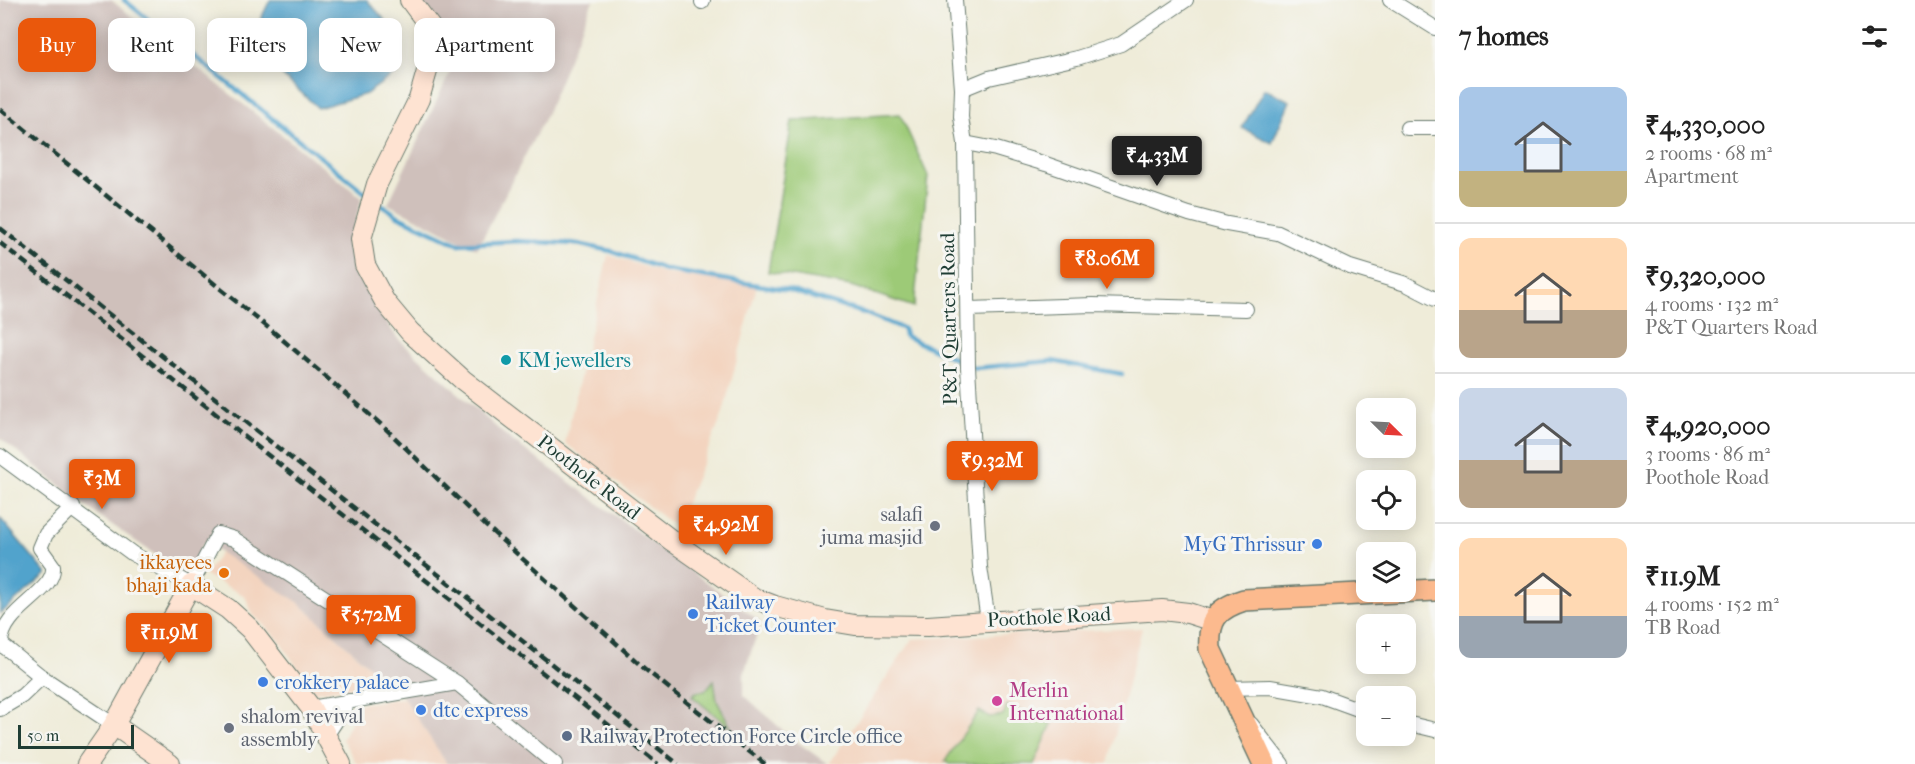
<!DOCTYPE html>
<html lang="en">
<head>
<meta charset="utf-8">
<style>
  :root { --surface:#fff; --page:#f6f6f6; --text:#222; --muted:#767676; --line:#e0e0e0; --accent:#ea580c }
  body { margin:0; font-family:"IM FELL French Canon",serif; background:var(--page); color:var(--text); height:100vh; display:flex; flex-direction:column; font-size:22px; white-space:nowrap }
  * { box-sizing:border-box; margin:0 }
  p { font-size:20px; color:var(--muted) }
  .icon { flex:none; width:33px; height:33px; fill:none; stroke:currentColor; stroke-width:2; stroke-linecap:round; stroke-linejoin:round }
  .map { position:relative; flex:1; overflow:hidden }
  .side { display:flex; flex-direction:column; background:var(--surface); width:480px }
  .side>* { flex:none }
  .guide { position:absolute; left:18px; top:18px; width:570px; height:54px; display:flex; gap:12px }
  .needle { width:39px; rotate:114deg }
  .fabs { position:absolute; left:1356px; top:398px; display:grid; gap:12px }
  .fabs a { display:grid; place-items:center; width:60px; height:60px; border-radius:12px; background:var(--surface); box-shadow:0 3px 15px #0003; font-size:30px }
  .scale { position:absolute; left:18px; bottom:15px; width:116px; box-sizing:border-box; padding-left:6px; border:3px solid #1f3d34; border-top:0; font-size:16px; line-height:21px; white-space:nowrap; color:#1f3d34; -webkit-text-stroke:4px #f6f6f2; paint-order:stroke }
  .price { position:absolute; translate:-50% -51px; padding:0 14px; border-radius:6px; background:var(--accent); color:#fff; font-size:20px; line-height:39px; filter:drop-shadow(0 2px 3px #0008) }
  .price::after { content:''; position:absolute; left:50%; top:36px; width:18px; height:14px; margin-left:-9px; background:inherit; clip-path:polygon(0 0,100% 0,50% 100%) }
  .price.on { background:#222; color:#fff }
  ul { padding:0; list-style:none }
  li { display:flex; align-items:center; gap:18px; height:150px; padding:0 24px }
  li+li { border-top:2px solid var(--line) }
  li span { display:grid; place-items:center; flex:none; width:168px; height:120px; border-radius:12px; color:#555 }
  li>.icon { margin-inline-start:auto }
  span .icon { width:72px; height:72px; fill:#fffc; stroke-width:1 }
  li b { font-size:26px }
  h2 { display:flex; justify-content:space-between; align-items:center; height:72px; padding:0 24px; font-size:26px }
  .chip { padding:0 21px; border-radius:12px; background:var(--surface); box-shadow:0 3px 15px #0003; font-size:21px; line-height:54px }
  .chip.on { background:var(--accent); color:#fff }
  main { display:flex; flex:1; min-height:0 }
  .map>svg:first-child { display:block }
  .built { fill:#f3d4bf }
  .industrial { fill:#cfc0bb }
  .green { fill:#9dca77; stroke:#5e8456; stroke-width:1.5 }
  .water { fill:#51a3cc; stroke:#387080; stroke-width:1.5 }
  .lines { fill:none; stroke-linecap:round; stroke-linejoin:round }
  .stream { stroke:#51a3cc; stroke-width:4.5 }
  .street-casing { stroke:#687a6e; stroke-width:16 }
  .secondary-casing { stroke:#687a6e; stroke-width:22 }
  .primary-casing { stroke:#687a6e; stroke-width:24 }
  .street { stroke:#fff; stroke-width:14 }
  .secondary { stroke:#fee3d2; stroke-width:20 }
  .primary { stroke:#fcba8e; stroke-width:21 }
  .rail { stroke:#1f3d34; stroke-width:4.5; stroke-dasharray:9 4.5; stroke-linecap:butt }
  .culture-dot { fill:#0f9aa8; stroke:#f6f6f2; stroke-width:2 }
  .worship-dot { fill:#6b7280; stroke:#f6f6f2; stroke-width:2 }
  .shop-dot { fill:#3f7fe0; stroke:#f6f6f2; stroke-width:2 }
  .food-dot { fill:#e8710a; stroke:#f6f6f2; stroke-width:2 }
  .hotel-dot { fill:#d1479c; stroke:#f6f6f2; stroke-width:2 }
  .service-dot { fill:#5c6f8a; stroke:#f6f6f2; stroke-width:2 }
  .labels { text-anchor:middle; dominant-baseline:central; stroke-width:6; stroke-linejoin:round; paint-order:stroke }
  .street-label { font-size:20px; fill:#1f3d34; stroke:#f6f6f2 }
  .culture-label { font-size:20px; fill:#0d838f; stroke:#f6f6f2; text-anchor:start }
  .worship-label { font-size:20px; fill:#5b616d; stroke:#f6f6f2; text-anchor:end }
  .shop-label { font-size:20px; fill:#366cbe; stroke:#f6f6f2; text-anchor:start }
  .food-label { font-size:20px; fill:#c56008; stroke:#f6f6f2; text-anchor:end }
  .hotel-label { font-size:20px; fill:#b23c85; stroke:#f6f6f2; text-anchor:start }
  .service-label { font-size:20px; fill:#4e5e75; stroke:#f6f6f2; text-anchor:start }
</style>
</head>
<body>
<main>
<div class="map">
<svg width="1435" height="764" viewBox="0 0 1435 764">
  <rect width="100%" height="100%" fill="#f6f6f2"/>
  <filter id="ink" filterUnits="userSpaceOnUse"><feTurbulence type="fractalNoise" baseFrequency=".0167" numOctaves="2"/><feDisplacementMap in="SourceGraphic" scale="12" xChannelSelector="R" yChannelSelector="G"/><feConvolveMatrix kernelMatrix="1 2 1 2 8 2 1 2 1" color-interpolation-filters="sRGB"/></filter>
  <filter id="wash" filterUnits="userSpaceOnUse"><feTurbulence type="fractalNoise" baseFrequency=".008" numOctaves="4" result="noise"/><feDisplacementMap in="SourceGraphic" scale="24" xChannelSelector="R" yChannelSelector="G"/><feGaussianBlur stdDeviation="1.35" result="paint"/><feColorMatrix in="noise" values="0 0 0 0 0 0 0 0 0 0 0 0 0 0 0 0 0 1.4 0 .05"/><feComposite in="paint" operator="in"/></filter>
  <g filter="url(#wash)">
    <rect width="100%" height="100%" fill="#efecd9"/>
    <g class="built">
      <polygon points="608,255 667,274 757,285 722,416 676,527 565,443"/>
      <polygon points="221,552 298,602 387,683 314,692 278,639 253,615 245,596 205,575"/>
      <polygon points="1142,628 1108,764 829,764 912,639"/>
      <polygon points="404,698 447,764 357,764 342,739 360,704"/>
    </g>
    <g class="industrial">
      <polygon points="0,0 111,0 362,198 349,244 354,272 397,338 506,436 761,622 744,673 744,695 790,737 828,764 447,764 404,698 298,602 204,542 186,576 95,513 0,438"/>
      <polygon points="420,0 593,0 546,115 477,249 388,204 453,66 441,28"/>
    </g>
    <g class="green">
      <polygon points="900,114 928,176 914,307 851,286 768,272 792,121"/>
      <polygon points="714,680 717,701 731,728 692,696 696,692 705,691"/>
      <polygon points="1007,705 1052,724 1034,764 949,764 945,761 979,711 990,717 1003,715"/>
    </g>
    <g class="water">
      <polygon points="270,0 367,0 401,38 394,74 366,94 318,108 271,65 257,27"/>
      <polygon points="1264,89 1290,101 1272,143 1242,128"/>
      <polygon points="0,518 47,574 0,614"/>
    </g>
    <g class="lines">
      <g class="stream">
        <polyline points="124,0 368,195"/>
        <polyline points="378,202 398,216 458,244 517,241 577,244 611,251 666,270 789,290 867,314 904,329 905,336 975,368 1052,361 1122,374"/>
      </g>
    </g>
  </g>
  <g filter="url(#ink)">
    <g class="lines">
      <defs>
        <g id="street">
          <polyline points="955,0 962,89 961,117 965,143 968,367 980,567 988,620"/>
          <polyline points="1390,0 1435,28"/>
          <polyline points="702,2 703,0"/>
          <polyline points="962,89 989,78 1077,58 1121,44 1186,0"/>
          <polyline points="1407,128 1435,128"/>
          <polyline points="965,143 996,149 1046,164 1189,214 1227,224 1278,233 1350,267 1406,284 1435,299"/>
          <polyline points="968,309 1093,305 1246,309"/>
          <polyline points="0,456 133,554 191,585 218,534 234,539 457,683 555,764"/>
          <path d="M42,677L1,644C1,609 56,593 53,566L40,548L46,534L73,507"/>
          <polyline points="1228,688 1270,687 1322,696 1366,712"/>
          <polyline points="311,708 457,683"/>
          <polyline points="0,709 22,696 42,677 114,725"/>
          <polyline points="1406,723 1435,730"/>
          <polyline points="1251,724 1282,764"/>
          <polyline points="326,736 349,701"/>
        </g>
        <g id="secondary">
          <polyline points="410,0 430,27 434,47 419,99 377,184 361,239 365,265 385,302 410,332 463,380 671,540 754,598 775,606 825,620 855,625 928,626 1162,610 1188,613 1213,621"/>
          <polyline points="114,725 170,764"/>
          <polyline points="87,764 114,725 191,585 228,609 250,629 311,708 341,764"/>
        </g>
        <path id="primary" d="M1264,764L1210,649C1208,620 1216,609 1244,600L1435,590"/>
      </defs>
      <use href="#street" class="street-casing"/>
      <use href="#secondary" class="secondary-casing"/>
      <use href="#primary" class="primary-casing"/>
      <use href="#street" class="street"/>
      <use href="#secondary" class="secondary"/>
      <use href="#primary" class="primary"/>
      <g class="rail">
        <polyline points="0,109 276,334 384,427 485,525 646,670 765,764"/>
        <polyline points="0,228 678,764"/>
        <polyline points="0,243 658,764"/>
      </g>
    </g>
  </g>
  <circle class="culture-dot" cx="506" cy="360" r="6"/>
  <g class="worship-dot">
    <circle cx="935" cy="526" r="6"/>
    <circle cx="229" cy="728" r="6"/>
  </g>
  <g class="shop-dot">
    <circle cx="1317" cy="544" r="6"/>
    <circle cx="693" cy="614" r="6"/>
    <circle cx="263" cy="682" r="6"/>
    <circle cx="421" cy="710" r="6"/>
  </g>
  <circle class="food-dot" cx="224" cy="573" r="6"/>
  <circle class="hotel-dot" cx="997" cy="701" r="6"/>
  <circle class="service-dot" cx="567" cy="736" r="6"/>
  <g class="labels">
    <g class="street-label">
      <text transform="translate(949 319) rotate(-91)">P&amp;T Quarters Road</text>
      <text transform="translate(589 477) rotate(38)">Poothole Road</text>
      <text transform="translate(1049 617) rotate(-3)">Poothole Road</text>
    </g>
    <g class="culture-label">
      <text x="518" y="360">KM jewellers</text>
    </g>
    <g class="worship-label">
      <text x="923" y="514">salafi<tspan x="923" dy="23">juma masjid</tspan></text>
      <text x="241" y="716" text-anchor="start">shalom revival<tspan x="241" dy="23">assembly</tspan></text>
    </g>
    <g class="shop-label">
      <text x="1305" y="544" text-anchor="end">MyG Thrissur</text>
      <text x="705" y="602">Railway<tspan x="705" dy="23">Ticket Counter</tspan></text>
      <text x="275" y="682">crokkery palace</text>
      <text x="433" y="710">dtc express</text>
    </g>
    <g class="food-label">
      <text x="212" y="562">ikkayees<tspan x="212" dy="23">bhaji kada</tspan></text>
    </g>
    <g class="hotel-label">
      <text x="1009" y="690">Merlin<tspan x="1009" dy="23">International</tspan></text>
    </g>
    <g class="service-label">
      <text x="579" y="736">Railway Protection Force Circle office</text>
    </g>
  </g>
</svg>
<div class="fabs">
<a><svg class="needle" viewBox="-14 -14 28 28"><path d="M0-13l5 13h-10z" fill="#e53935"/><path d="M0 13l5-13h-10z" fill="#767676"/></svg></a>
<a><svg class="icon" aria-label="locate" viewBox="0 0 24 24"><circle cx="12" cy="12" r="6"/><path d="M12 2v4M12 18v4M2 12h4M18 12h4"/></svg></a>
<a><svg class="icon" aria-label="layers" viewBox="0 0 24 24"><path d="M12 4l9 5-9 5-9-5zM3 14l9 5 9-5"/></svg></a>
<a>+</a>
<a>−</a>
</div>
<div class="scale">50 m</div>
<b class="price on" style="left:1157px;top:187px">₹4.33M</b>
<b class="price" style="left:1107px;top:290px">₹8.06M</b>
<b class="price" style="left:992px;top:492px">₹9.32M</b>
<b class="price" style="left:102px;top:510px">₹3M</b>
<b class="price" style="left:726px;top:556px">₹4.92M</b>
<b class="price" style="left:371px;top:646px">₹5.72M</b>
<b class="price" style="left:169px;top:664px">₹11.9M</b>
<div class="guide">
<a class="chip on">Buy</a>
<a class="chip">Rent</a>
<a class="chip">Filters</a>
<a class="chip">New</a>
<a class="chip">Apartment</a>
</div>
</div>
<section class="side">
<h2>7 homes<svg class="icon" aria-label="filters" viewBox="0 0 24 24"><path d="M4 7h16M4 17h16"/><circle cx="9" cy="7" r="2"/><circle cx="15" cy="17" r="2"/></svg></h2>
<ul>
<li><span style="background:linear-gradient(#a9c7e8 70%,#c2b280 0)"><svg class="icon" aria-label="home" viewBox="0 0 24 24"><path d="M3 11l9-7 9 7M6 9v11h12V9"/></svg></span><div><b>₹4,330,000</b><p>2 rooms · 68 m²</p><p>Apartment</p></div></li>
<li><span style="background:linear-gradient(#ffd9b3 60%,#b9a48a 0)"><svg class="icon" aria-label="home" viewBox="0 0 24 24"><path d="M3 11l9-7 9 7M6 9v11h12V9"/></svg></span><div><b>₹9,320,000</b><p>4 rooms · 132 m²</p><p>P&amp;T Quarters Road</p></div></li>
<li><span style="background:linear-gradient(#c9d6e8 60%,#b9a48a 0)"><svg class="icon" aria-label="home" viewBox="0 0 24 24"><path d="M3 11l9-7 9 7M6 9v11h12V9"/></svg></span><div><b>₹4,920,000</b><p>3 rooms · 86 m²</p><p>Poothole Road</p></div></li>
<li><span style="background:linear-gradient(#ffd9b3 65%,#9aa5b1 0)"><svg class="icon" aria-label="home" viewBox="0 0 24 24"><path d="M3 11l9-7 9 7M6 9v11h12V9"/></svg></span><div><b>₹11.9M</b><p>4 rooms · 152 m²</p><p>TB Road</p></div></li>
</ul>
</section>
</main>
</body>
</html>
